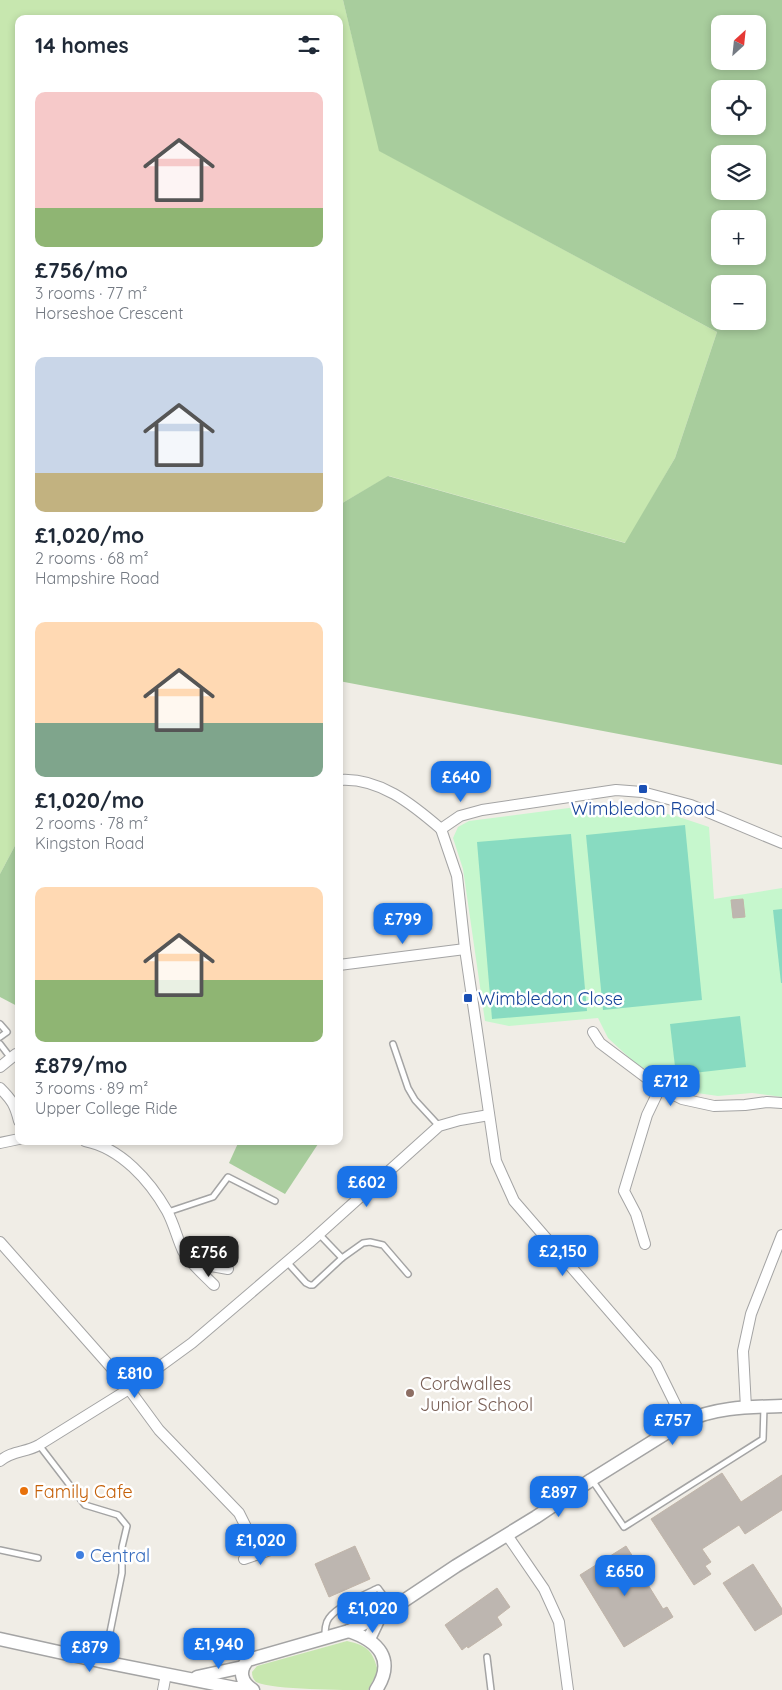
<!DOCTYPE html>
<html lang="en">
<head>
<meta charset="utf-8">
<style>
  :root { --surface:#fff; --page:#f2f2f3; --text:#1f2937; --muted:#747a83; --accent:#1a73e8 }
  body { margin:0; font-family:Quicksand,sans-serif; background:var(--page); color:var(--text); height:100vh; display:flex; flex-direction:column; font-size:19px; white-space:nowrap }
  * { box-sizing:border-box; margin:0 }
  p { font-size:16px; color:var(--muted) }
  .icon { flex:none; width:28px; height:28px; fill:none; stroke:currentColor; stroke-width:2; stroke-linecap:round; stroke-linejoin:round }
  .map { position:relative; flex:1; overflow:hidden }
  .side { position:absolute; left:15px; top:15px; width:328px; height:1130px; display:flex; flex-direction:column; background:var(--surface); border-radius:10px; box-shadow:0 2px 8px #0003 }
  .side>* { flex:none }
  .needle { width:32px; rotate:27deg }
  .controls { position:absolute; left:711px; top:15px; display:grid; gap:10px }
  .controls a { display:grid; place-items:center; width:55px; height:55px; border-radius:10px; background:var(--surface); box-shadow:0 2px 8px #0003; font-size:25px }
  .price { position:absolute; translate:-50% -42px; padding:0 11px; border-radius:10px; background:var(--accent); color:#fff; font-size:16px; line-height:32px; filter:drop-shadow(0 1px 2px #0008) }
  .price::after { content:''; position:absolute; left:50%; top:30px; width:15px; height:11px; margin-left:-8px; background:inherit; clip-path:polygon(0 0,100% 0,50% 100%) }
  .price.selected { background:#222; color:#fff }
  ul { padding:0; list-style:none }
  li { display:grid; align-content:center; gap:10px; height:265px; padding:0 20px }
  li span { display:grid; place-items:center; height:155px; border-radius:10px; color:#555 }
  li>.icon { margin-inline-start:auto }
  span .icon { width:90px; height:90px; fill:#fffc; stroke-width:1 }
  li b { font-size:21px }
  h2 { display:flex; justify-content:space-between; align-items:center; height:60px; padding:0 20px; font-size:21px }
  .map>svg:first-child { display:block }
  .grass { fill:#c7e7af }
  .forest { fill:#a8cd9d; fill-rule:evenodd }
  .park { fill:#c6f7cd }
  .pitch { fill:#88dbc1 }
  .building { fill:#bdb6b0; stroke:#c1b5a9 }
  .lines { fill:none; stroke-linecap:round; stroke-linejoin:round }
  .service-casing { stroke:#a4a4a4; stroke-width:8 }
  .minor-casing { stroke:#a4a4a4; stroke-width:12 }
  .tertiary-casing { stroke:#a4a4a4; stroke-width:15 }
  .service { stroke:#fff; stroke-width:5 }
  .minor { stroke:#fff; stroke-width:10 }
  .tertiary { stroke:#fff; stroke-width:12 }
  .transit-dot { fill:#1a4fb4; stroke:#fff; stroke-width:2 }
  .education-dot { fill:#8d6e63; stroke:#fff; stroke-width:2 }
  .food-dot { fill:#e8710a; stroke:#fff; stroke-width:2 }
  .shop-dot { fill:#3f7fe0; stroke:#fff; stroke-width:2 }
  .labels { text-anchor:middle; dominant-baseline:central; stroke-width:5; stroke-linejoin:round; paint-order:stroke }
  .transit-label { font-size:18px; fill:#164399; stroke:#fff }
  .education-label { font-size:18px; fill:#785e54; stroke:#fff; text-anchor:start }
  .food-label { font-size:18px; fill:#c56008; stroke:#fff; text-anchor:start }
  .shop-label { font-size:18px; fill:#366cbe; stroke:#fff; text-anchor:start }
</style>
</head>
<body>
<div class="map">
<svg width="782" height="1690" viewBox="0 0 782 1690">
  <rect width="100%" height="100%" fill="#f0ede6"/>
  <g class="grass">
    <polygon points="0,0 343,0 380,151 717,332 675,458 626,543 389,476 339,505 339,19 19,19 19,838 0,874"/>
    <path d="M347,1641C368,1646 372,1650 378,1671L368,1690C344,1690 274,1690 256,1682C253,1679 252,1676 252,1672L257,1666Z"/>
  </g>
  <g class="forest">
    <path d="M343,0H782V765L339,681V505L388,476L625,543L675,458L717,332L379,151ZM720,24H758V61H720ZM720,89H758V126H720ZM720,154H758V191H720ZM720,219H758V256H720ZM720,284H758V321H720Z"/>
    <polygon points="19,838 19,1007 0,997 0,874"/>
    <polygon points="239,1141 320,1141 285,1194 229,1163"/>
  </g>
  <polygon class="park" points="607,803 619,807 673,815 709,827 714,899 782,888 782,1097 752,1093 718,1096 690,1092 671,1084 635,1063 608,1038 598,1018 509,1026 485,1021 463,869 453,838 458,827 469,821"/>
  <g class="pitch">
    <polygon points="685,825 702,1000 603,1010 586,835"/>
    <polygon points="571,834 587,1011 492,1019 477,842"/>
    <polygon points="782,909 782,983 781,983 773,910"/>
    <polygon points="740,1016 746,1067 676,1075 670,1024"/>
  </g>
  <g class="building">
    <polygon points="743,899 745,917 733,918 731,900"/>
    <polygon points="722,1473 741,1502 782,1475 782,1510 745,1534 739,1525 702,1549 711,1562 705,1566 711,1574 694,1585 651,1519"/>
    <polygon points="355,1546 370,1579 329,1597 315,1564"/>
    <polygon points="626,1546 635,1560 630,1563 641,1582 645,1580 663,1609 667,1607 673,1617 624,1647 580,1575"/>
    <polygon points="753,1564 782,1609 782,1614 755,1631 723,1583"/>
    <polygon points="497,1588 510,1607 497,1617 502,1625 468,1648 467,1646 462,1650 445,1625"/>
  </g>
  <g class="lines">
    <defs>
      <g id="service">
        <polyline points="0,1024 7,1032 0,1037"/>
        <polyline points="0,1044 10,1057"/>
        <polyline points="393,1044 408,1088 415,1100 439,1126"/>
        <polyline points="168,1212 213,1197 228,1177 275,1201"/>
        <polyline points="319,1234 342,1258"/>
        <polyline points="287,1262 306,1283 310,1285 313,1285 342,1258 363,1243 370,1242 383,1245 408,1274"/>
        <polyline points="39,1445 85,1505 118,1515 127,1526 122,1547 122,1573 104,1662"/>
        <polyline points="592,1480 624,1527 763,1439 764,1407"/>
        <polyline points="0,1550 38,1558"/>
        <path d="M325,1637C325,1630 325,1623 329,1618C339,1605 364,1595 378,1588L392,1607"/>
        <polyline points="487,1657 491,1690"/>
      </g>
      <g id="minor">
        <path d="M339,780C379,777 412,804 441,829"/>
        <polyline points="339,965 465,949"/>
        <polyline points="593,1032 600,1043 660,1088 682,1099 714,1106 745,1105 767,1102 782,1103"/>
        <polyline points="0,1067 16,1054"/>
        <path d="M0,1088C12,1100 15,1105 19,1121"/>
        <path d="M85,1141C121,1148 150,1181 167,1211C174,1224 177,1238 183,1251C190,1263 204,1275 214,1285"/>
        <polyline points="0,1143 19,1139"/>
        <polyline points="0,1242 123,1381 159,1430 239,1513 251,1537 256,1555"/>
        <polyline points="645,1244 636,1214 624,1191 647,1115 660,1088"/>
        <polyline points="194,1263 228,1269"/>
        <polyline points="746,1408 743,1351 751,1314 782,1235"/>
        <polyline points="684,1422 656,1365 514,1201 496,1161 465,949 457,876 441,829 460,816 482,810 616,790 642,792 691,805 782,843"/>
        <path d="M0,1461C13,1450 25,1453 39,1445L129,1389L192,1343L309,1243L439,1126L460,1120L489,1115"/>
        <polyline points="507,1535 544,1589 559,1622 568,1690"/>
        <polyline points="244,1559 270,1550"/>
        <polyline points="163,1690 166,1674"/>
      </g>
      <g id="tertiary">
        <path d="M349,1631C378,1641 396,1659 376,1690"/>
        <polyline points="0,1639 104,1662 235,1688 249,1688"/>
        <path d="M369,1639L379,1618L393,1608L456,1566L536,1517L591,1480L684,1422C715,1407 748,1407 782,1406"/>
        <polyline points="197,1677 243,1667"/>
        <path d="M253,1690C241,1682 238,1671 248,1660L349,1631L381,1615"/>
      </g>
    </defs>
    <use href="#service" class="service-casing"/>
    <use href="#minor" class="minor-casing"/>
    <use href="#tertiary" class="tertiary-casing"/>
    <use href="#service" class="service"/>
    <use href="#minor" class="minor"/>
    <use href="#tertiary" class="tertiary"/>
  </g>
  <g class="transit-dot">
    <rect x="638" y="784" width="10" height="10" rx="2.5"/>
    <rect x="463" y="993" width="10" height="10" rx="2.5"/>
  </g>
  <circle class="education-dot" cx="410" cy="1393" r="5"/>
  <circle class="food-dot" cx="24" cy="1491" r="5"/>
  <circle class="shop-dot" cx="80" cy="1555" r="5"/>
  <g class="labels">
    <g class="transit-label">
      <text x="643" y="808">Wimbledon Road</text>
      <text x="478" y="998" text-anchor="start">Wimbledon Close</text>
    </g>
    <g class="education-label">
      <text x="420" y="1383">Cordwalles<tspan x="420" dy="21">Junior School</tspan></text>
    </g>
    <g class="food-label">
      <text x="34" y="1491">Family Cafe</text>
    </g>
    <g class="shop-label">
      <text x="90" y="1555">Central</text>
    </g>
  </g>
</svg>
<div class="controls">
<a><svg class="needle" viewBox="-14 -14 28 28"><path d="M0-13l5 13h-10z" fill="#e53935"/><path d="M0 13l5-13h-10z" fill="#747a83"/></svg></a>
<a><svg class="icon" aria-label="locate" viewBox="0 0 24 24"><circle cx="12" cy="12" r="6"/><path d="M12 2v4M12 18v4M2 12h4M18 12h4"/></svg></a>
<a><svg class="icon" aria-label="layers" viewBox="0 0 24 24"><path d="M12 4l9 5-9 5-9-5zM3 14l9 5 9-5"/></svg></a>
<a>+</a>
<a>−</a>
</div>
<b class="price" style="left:461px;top:803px">£640</b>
<b class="price" style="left:403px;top:945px">£799</b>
<b class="price" style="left:671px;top:1107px">£712</b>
<b class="price" style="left:367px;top:1208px">£602</b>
<b class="price" style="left:563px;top:1277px">£2,150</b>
<b class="price selected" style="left:209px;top:1278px">£756</b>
<b class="price" style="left:135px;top:1399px">£810</b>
<b class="price" style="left:673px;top:1446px">£757</b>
<b class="price" style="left:559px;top:1518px">£897</b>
<b class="price" style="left:261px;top:1566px">£1,020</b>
<b class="price" style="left:625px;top:1597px">£650</b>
<b class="price" style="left:373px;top:1634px">£1,020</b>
<b class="price" style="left:219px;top:1670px">£1,940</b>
<b class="price" style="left:90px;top:1673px">£879</b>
<section class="side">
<h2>14 homes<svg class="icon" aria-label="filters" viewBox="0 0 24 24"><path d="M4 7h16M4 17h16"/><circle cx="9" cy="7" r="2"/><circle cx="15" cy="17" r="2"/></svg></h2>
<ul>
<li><span style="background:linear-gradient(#f6c9c9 75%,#8fb573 0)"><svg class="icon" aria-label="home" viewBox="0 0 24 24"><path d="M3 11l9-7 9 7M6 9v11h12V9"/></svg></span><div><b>£756/mo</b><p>3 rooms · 77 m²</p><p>Horseshoe Crescent</p></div></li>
<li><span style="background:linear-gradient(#c9d6e8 75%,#c2b280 0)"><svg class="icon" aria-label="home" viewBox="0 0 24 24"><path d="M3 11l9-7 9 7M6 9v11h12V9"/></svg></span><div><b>£1,020/mo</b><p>2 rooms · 68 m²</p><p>Hampshire Road</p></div></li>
<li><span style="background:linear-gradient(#ffd9b3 65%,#7fa58c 0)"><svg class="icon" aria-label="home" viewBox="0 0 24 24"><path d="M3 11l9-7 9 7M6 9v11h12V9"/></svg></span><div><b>£1,020/mo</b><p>2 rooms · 78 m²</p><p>Kingston Road</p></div></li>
<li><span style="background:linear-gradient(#ffd9b3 60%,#8fb573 0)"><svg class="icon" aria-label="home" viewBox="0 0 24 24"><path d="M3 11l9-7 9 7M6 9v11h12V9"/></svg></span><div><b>£879/mo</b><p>3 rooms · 89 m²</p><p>Upper College Ride</p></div></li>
</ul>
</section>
</div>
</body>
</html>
